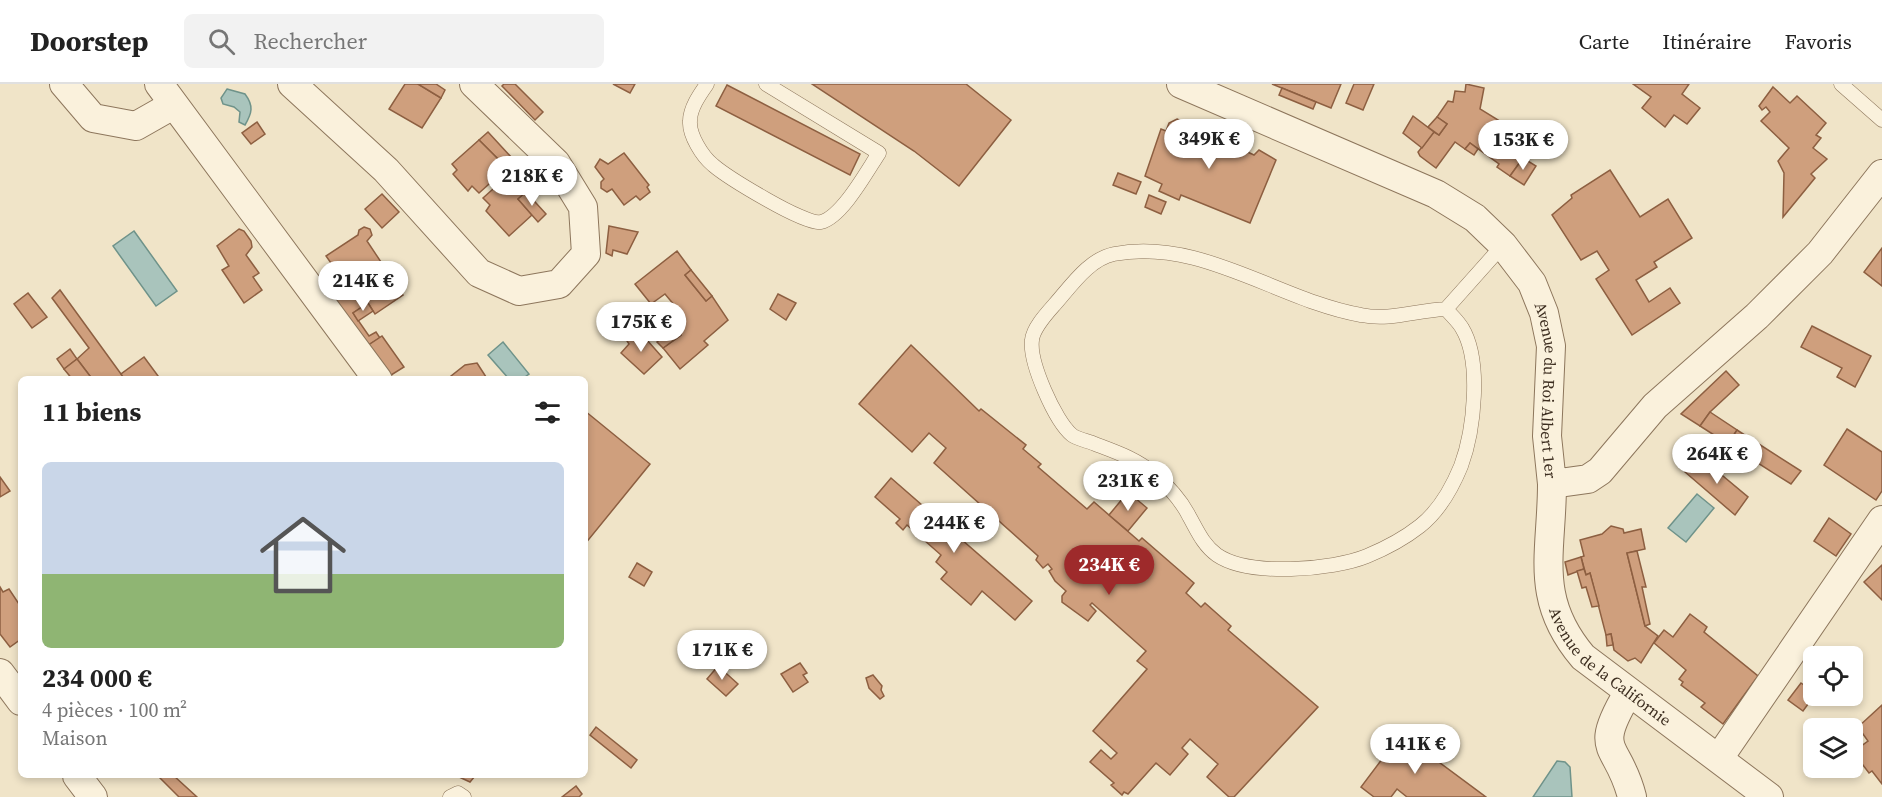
<!DOCTYPE html>
<html lang="fr">
<head>
<meta charset="utf-8">
<style>
  :root { --surface:#fff; --page:#f2f2f2; --text:#222; --muted:#767676; --line:#e0e0e0; --accent:#9e2a2b }
  body { margin:0; font-family:"Source Serif 4",serif; background:var(--page); color:var(--text); height:100vh; display:flex; flex-direction:column; font-size:22px; white-space:nowrap }
  * { box-sizing:border-box; margin:0 }
  p { font-size:20px; color:var(--muted) }
  .icon { flex:none; width:33px; height:33px; fill:none; stroke:currentColor; stroke-width:2; stroke-linecap:round; stroke-linejoin:round }
  .map { position:relative; flex:1; overflow:hidden }
  .side { position:absolute; left:18px; top:292px; width:570px; height:402px; display:flex; flex-direction:column; background:var(--surface); border-radius:9px; box-shadow:0 3px 9px #0003 }
  .side>* { flex:none }
  .buttons { position:absolute; left:1803px; top:562px; display:grid; gap:12px }
  .buttons a { display:grid; place-items:center; width:60px; height:60px; border-radius:9px; background:var(--surface); box-shadow:0 3px 9px #0003; font-size:30px }
  .price { position:absolute; translate:-50% -51px; padding:0 14px; border-radius:21px; background:#fff; color:#222; font-size:20px; line-height:39px; filter:drop-shadow(0 2px 3px #0008) }
  .price::after { content:''; position:absolute; left:50%; top:36px; width:18px; height:14px; margin-left:-9px; background:inherit; clip-path:polygon(0 0,100% 0,50% 100%) }
  .price.on { background:var(--accent); color:#fff }
  ul { padding:0; list-style:none }
  li { display:grid; align-content:center; gap:12px; height:318px; padding:0 24px }
  li span { display:grid; place-items:center; height:186px; border-radius:9px; color:#555 }
  li>.icon { margin-inline-start:auto }
  span .icon { width:108px; height:108px; fill:#fffc; stroke-width:1 }
  li b { font-size:26px }
  h2 { display:flex; justify-content:space-between; align-items:center; height:72px; padding:0 24px; font-size:26px }
  header { display:flex; align-items:center; gap:36px; box-sizing:border-box; height:84px; padding:0 30px; background:var(--surface); border-bottom:2px solid var(--line) }
  header strong { font-size:28px }
  nav { display:flex; gap:33px; margin-inline-start:auto; font-size:21px }
  .search { width:420px; height:54px; background:var(--page); display:flex; align-items:center; gap:15px; box-sizing:border-box; padding:0 21px; border-radius:9px; color:var(--muted); font-size:22px }
  .map>svg:first-child { display:block }
  .water { fill:#a9c4bc; stroke:#6f938a; stroke-width:1.5 }
  .building { fill:#cf9f7d; stroke:#8d5f41; stroke-width:1.5 }
  .lines { fill:none; stroke-linecap:round; stroke-linejoin:round }
  .lane-casing { stroke:#8d765c; stroke-width:15 }
  .street-casing { stroke:#8d765c; stroke-width:30 }
  .lane { stroke:#faf1dc; stroke-width:14 }
  .street { stroke:#faf1dc; stroke-width:28 }
  .labels { text-anchor:middle; dominant-baseline:central; stroke-width:4.5; stroke-linejoin:round; paint-order:stroke }
  .street-label { font-size:16px; fill:#3d2e20; stroke:#f7eed8 }
</style>
</head>
<body>
<header>
<strong>Doorstep</strong>
<div class="search"><svg class="icon" aria-label="search" viewBox="0 0 24 24"><circle cx="10" cy="10" r="6"/><path d="M15 15l6 6"/></svg>Rechercher</div>
<nav><a>Carte</a><a>Itinéraire</a><a>Favoris</a></nav>
</header>
<div class="map">
<svg width="1882" height="713" viewBox="0 0 1882 713">
  <rect width="100%" height="100%" fill="#f0e4c8"/>
  <g class="water">
    <path d="M227,5L245,10C254,22 252,29 245,41L239,38L240,28L234,23L223,20L221,14Z"/>
    <polygon points="134,147 177,207 156,222 113,162"/>
    <polygon points="503,258 529,290 522,295 509,295 488,271"/>
    <polygon points="1697,410 1714,424 1686,458 1668,444"/>
    <polygon points="1557,677 1565,678 1570,683 1572,713 1533,713"/>
  </g>
  <g class="building">
    <polygon points="405,0 418,0 441,14 422,44 389,25"/>
    <polygon points="418,0 436,0 445,6 441,14"/>
    <polygon points="504,0 515,0 543,28 535,36 502,2"/>
    <polygon points="613,0 635,0 630,9"/>
    <polygon points="812,0 966,0 1011,36 959,102 914,67"/>
    <polygon points="1272,0 1341,0 1331,24"/>
    <polygon points="1354,0 1374,0 1363,26 1346,19"/>
    <polygon points="1466,0 1484,4 1480,25 1524,52 1513,68 1523,74 1510,92 1497,83 1499,80 1470,59 1465,65 1455,58 1436,84 1420,72 1418,68 1434,48 1439,51 1447,40 1437,33 1448,17 1453,18 1455,7 1465,8"/>
    <polygon points="1689,0 1682,10 1700,24 1687,40 1674,31 1665,43 1642,24 1651,13 1633,0"/>
    <polygon points="727,1 860,70 850,91 716,22"/>
    <polygon points="1773,3 1790,19 1797,12 1826,39 1816,51 1821,54 1813,64 1827,75 1811,90 1815,94 1783,133 1784,89 1778,77 1789,64 1761,37 1770,28 1766,23 1762,26 1759,22"/>
    <polygon points="1282,4 1316,18 1313,25 1279,11"/>
    <polygon points="1413,32 1434,48 1422,64 1403,49"/>
    <polygon points="1437,33 1447,40 1439,51 1428,43"/>
    <polygon points="1177,35 1254,71 1259,66 1276,76 1250,139 1181,111 1179,116 1159,107 1162,100 1145,92 1161,45 1166,47 1169,39"/>
    <polygon points="257,38 265,50 251,60 242,49"/>
    <polygon points="488,48 512,74 504,81 479,56"/>
    <polygon points="479,56 507,84 479,109 472,102 468,107 453,90 457,86 452,80"/>
    <polygon points="1470,59 1478,65 1474,71 1465,65"/>
    <polygon points="624,69 649,101 647,103 650,108 640,116 636,112 624,121 612,105 607,108 601,104 601,98 604,95 595,83 600,75 608,80"/>
    <polygon points="1523,74 1536,82 1524,101 1510,92"/>
    <polygon points="1610,86 1640,133 1668,115 1692,154 1654,178 1657,183 1636,196 1649,218 1670,204 1680,219 1632,251 1596,195 1609,186 1597,167 1581,176 1552,131 1572,114 1571,111"/>
    <polygon points="1118,89 1141,98 1136,110 1113,101"/>
    <polygon points="502,97 511,107 518,100 526,108 518,115 532,131 509,152 486,127 490,121 483,114"/>
    <polygon points="526,108 546,130 538,138 518,115"/>
    <polygon points="382,110 399,128 382,144 365,125"/>
    <polygon points="1149,111 1166,118 1161,130 1145,123"/>
    <polygon points="609,142 638,148 627,170 613,166 612,172 606,169"/>
    <polygon points="364,143 370,145 372,151 367,157 403,211 375,230 368,219 353,229 369,252 376,248 380,254 367,262 322,196 336,186 326,172 358,151 359,146"/>
    <polygon points="239,145 244,147 251,157 252,163 246,171 259,189 253,193 262,206 244,219 222,186 229,182 217,162"/>
    <polygon points="1882,164 1882,202 1864,188"/>
    <polygon points="677,167 691,186 685,191 706,217 712,212 728,236 704,257 708,261 680,285 663,264 681,251 674,243 685,234 665,210 651,220 635,200"/>
    <polygon points="691,186 712,212 706,217 685,191"/>
    <polygon points="60,206 121,290 125,296 93,296 77,275 89,264 52,214"/>
    <polygon points="28,209 47,233 32,244 14,220"/>
    <polygon points="778,210 796,219 786,236 770,225"/>
    <polygon points="368,219 373,227 358,237 353,229"/>
    <polygon points="1812,242 1871,272 1855,303 1837,293 1842,284 1801,263"/>
    <polygon points="674,243 681,251 663,264 657,258"/>
    <polygon points="639,247 662,273 644,290 621,269 629,260 627,257"/>
    <polygon points="382,252 404,283 388,293 367,262"/>
    <polygon points="911,261 979,327 981,325 1026,361 1023,365 1041,380 1038,383 1087,425 1094,418 1139,457 1142,454 1194,499 1186,509 1201,523 1205,519 1231,542 1228,546 1318,623 1234,713 1229,713 1207,693 1218,680 1190,655 1182,664 1188,670 1170,691 1156,679 1128,710 1124,708 1122,711 1111,701 1114,699 1090,678 1101,666 1111,675 1117,669 1093,647 1147,585 1137,577 1146,567 1092,519 1090,521 1096,527 1088,537 1062,518 1062,512 1066,507 1055,497 1049,487 1052,485 1048,480 1043,484 1036,476 1038,472 934,379 946,364 929,349 912,368 859,320"/>
    <polygon points="70,265 77,275 64,285 57,275"/>
    <polygon points="144,273 161,296 125,296 121,290"/>
    <polygon points="77,275 93,296 73,296 64,285"/>
    <polygon points="477,279 488,296 446,296 465,281"/>
    <polygon points="1726,287 1739,301 1710,328 1700,342 1681,330"/>
    <polygon points="585,327 650,380 585,460"/>
    <polygon points="1710,328 1737,346 1728,360 1700,342"/>
    <polygon points="1847,345 1882,368 1882,407 1876,416 1824,381"/>
    <polygon points="1737,346 1751,355 1742,369 1728,360"/>
    <polygon points="1751,355 1801,387 1791,400 1742,369"/>
    <polygon points="1699,372 1748,413 1735,431 1685,388"/>
    <polygon points="0,393 10,407 0,413"/>
    <polygon points="891,394 1032,517 1015,536 982,507 971,521 941,495 947,488 936,478 941,471 907,441 903,446 896,439 900,435 875,413"/>
    <polygon points="1128,408 1147,424 1128,447 1109,431"/>
    <polygon points="1829,434 1851,450 1836,472 1814,457"/>
    <polygon points="1611,442 1623,445 1624,449 1641,445 1645,465 1627,469 1645,542 1658,552 1641,579 1635,574 1628,577 1614,566 1611,550 1606,551 1590,489 1586,491 1581,473 1584,472 1580,456 1602,450"/>
    <polygon points="1637,467 1646,503 1642,503 1650,540 1645,542 1627,469"/>
    <polygon points="1581,473 1584,485 1568,491 1565,478"/>
    <polygon points="637,479 652,488 644,502 629,493"/>
    <polygon points="1882,481 1882,516 1864,498"/>
    <polygon points="1584,485 1586,491 1590,489 1599,522 1592,523 1586,503 1582,504 1577,487"/>
    <polygon points="0,503 3,508 9,505 21,523 21,555 10,563 0,550"/>
    <polygon points="1690,530 1707,543 1704,548 1758,592 1723,640 1701,623 1705,619 1681,601 1683,598 1679,595 1686,586 1654,559 1664,546 1673,553"/>
    <polygon points="1611,550 1613,561 1607,562 1606,551"/>
    <polygon points="800,579 807,589 803,591 808,598 793,608 781,590"/>
    <polygon points="718,582 738,600 726,612 707,595"/>
    <polygon points="873,591 882,602 881,606 884,612 880,615 869,604 866,594"/>
    <polygon points="1801,599 1814,608 1814,612 1803,627 1788,616"/>
    <polygon points="1882,621 1882,700 1872,687 1869,689 1853,668 1868,657 1858,643"/>
    <polygon points="596,643 637,676 631,684 590,651"/>
    <polygon points="1401,650 1486,713 1407,713 1397,705 1391,713 1374,713 1361,703"/>
    <polygon points="158,692 174,692 197,713 179,713"/>
    <polygon points="457,692 475,692 470,698"/>
    <polygon points="576,702 582,710 579,713 562,713"/>
  </g>
  <g class="lines">
    <defs>
      <g id="lane">
        <path d="M707,0C700,10 690,24 690,37C689,51 702,72 713,81C727,93 806,142 821,138C842,133 867,87 879,69L766,0"/>
        <polyline points="1841,0 1882,36"/>
        <path d="M1446,225C1451,231 1458,237 1462,244C1482,277 1474,347 1461,382C1452,404 1439,427 1420,442C1406,453 1384,465 1367,472C1333,486 1249,493 1217,471C1203,461 1197,446 1189,432C1181,416 1168,402 1154,390C1137,375 1116,368 1095,360C1088,357 1077,355 1072,351C1055,337 1029,278 1032,256C1033,244 1047,229 1055,220C1071,202 1089,175 1114,170C1200,153 1280,217 1361,231C1391,237 1417,226 1446,225L1503,161"/>
        <polyline points="450,713 458,709 464,713"/>
      </g>
      <g id="street">
        <polyline points="64,0 93,34 136,42 173,21"/>
        <polyline points="159,0 378,296"/>
        <polyline points="292,0 386,86 479,189 519,207 559,200 586,170 583,123 556,79 474,0"/>
        <path id="s1" d="M1181,0L1436,110L1475,134L1503,161L1532,199L1544,229L1551,262L1547,352L1552,400L1588,395L1600,387L1655,322L1757,232L1820,169L1882,90"/>
        <path id="s2" d="M1552,400C1552,469 1533,514 1583,573L1769,713"/>
        <polyline points="0,589 21,617"/>
        <path d="M1628,609C1591,671 1618,657 1632,713"/>
        <polyline points="1719,674 1882,436"/>
        <polyline points="77,692 93,713"/>
      </g>
    </defs>
    <use href="#lane" class="lane-casing"/>
    <use href="#street" class="street-casing"/>
    <use href="#lane" class="lane"/>
    <use href="#street" class="street"/>
  </g>
  <g class="labels">
    <g class="street-label">
      <text stroke="none"><textPath href="#s1" startOffset="520">Avenue du Roi Albert 1er</textPath></text>
      <text stroke="none"><textPath href="#s2" startOffset="207">Avenue de la Californie</textPath></text>
    </g>
  </g>
</svg>
<div class="buttons">
<a><svg class="icon" aria-label="locate" viewBox="0 0 24 24"><circle cx="12" cy="12" r="6"/><path d="M12 2v4M12 18v4M2 12h4M18 12h4"/></svg></a>
<a><svg class="icon" aria-label="layers" viewBox="0 0 24 24"><path d="M12 4l9 5-9 5-9-5zM3 14l9 5 9-5"/></svg></a>
</div>
<b class="price" style="left:1209px;top:86px">349K €</b>
<b class="price" style="left:1523px;top:87px">153K €</b>
<b class="price" style="left:532px;top:123px">218K €</b>
<b class="price" style="left:363px;top:228px">214K €</b>
<b class="price" style="left:641px;top:269px">175K €</b>
<b class="price" style="left:1717px;top:401px">264K €</b>
<b class="price" style="left:1128px;top:428px">231K €</b>
<b class="price" style="left:954px;top:470px">244K €</b>
<b class="price on" style="left:1109px;top:512px">234K €</b>
<b class="price" style="left:722px;top:597px">171K €</b>
<b class="price" style="left:1415px;top:691px">141K €</b>
<section class="side">
<h2>11 biens<svg class="icon" aria-label="filters" viewBox="0 0 24 24"><path d="M4 7h16M4 17h16"/><circle cx="9" cy="7" r="2"/><circle cx="15" cy="17" r="2"/></svg></h2>
<ul>
<li><span style="background:linear-gradient(#c9d6e8 60%,#8fb573 0)"><svg class="icon" aria-label="home" viewBox="0 0 24 24"><path d="M3 11l9-7 9 7M6 9v11h12V9"/></svg></span><div><b>234 000 €</b><p>4 pièces · 100 m²</p><p>Maison</p></div></li>
</ul>
</section>
</div>
</body>
</html>
